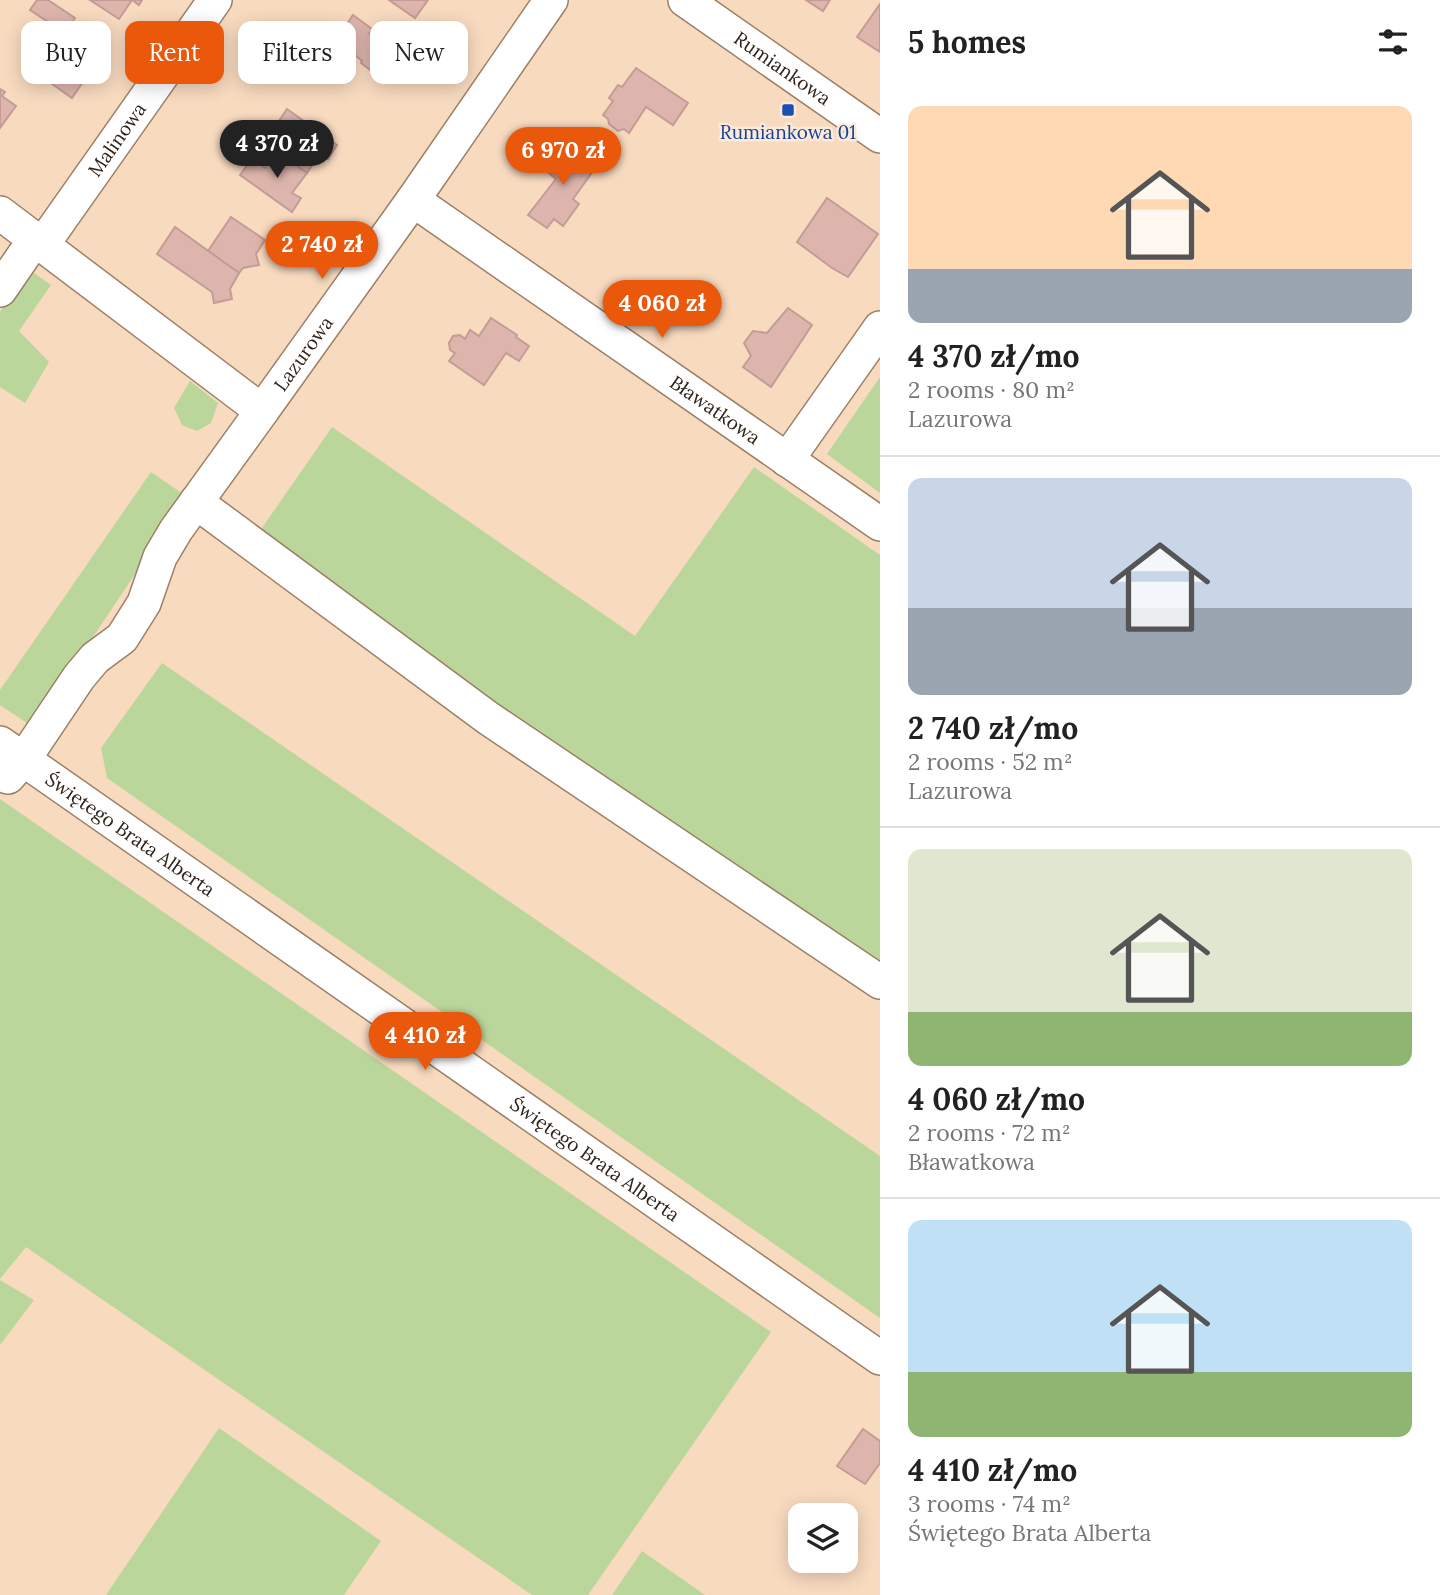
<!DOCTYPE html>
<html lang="en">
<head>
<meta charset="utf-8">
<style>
  :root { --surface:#fff; --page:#f2f2f2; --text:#222; --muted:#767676; --line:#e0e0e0; --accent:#ea580c }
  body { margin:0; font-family:Lora,serif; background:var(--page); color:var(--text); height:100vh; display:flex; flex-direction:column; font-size:26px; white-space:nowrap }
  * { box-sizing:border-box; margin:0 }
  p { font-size:23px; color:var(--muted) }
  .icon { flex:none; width:38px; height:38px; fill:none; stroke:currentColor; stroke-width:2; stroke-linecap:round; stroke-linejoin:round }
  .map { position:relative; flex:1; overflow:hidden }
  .details { display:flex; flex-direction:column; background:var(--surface); width:560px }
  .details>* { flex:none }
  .guide { position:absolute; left:21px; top:21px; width:665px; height:63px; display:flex; gap:14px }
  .fabs { position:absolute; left:788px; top:1503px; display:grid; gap:14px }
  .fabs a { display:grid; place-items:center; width:70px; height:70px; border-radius:14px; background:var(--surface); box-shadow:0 4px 18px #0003; font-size:35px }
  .price { position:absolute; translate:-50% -60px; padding:0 16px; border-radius:24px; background:var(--accent); color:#fff; font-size:23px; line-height:46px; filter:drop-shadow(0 2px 4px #0008) }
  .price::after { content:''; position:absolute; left:50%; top:42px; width:21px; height:16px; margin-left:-10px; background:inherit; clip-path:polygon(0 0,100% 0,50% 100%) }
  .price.on { background:#222; color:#fff }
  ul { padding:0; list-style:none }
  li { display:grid; align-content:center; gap:14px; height:371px; padding:0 28px }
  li+li { border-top:2px solid var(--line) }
  li span { display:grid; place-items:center; height:217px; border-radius:14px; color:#555 }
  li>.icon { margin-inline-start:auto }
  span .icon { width:126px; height:126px; fill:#fffc; stroke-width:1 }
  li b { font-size:30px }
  h2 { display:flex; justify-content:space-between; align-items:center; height:84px; padding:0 28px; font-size:30px }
  .pill { padding:0 24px; border-radius:14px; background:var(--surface); box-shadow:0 4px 18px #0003; font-size:24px; line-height:63px }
  .pill.on { background:var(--accent); color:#fff }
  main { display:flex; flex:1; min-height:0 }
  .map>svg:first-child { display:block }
  .green { fill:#bbd69b }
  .building { fill:#deb5ad; stroke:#c49c95; stroke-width:2 }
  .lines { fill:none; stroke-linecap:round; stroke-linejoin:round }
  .minor-casing { stroke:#9b8067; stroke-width:36 }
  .minor { stroke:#fff; stroke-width:33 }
  .transit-dot { fill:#1a4fb4; stroke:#fcead9; stroke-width:2.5 }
  .labels { text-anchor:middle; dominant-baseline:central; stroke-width:5; stroke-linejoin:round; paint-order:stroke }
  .street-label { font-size:19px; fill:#2f241a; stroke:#fcead9 }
  .transit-label { font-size:19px; fill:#164399; stroke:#fcead9 }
</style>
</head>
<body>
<main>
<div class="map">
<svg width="880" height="1595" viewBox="0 0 880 1595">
  <rect width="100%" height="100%" fill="#f8dabf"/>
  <g class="green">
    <polygon points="27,268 51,285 19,331 49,362 25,403 0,387 0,312"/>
    <polygon points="880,377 880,493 827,454"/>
    <polygon points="190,381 218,403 211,423 197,431 182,425 174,408"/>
    <polygon points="332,427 635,636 754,467 880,555 880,969 255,538"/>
    <polygon points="151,472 180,492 183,502 89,643 72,660 27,723 0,705 0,690"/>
    <polygon points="162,663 880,1156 880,1318 107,778 101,748"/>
    <polygon points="0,799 771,1332 588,1595 532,1595 26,1247 0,1279"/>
    <polygon points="0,1280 34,1300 0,1345"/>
    <polygon points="219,1428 381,1541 344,1595 106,1595"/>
    <polygon points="642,1551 705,1595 612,1595"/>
  </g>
  <g class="building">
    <polygon points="37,0 48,0 75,18 65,33 30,10"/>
    <polygon points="90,0 142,0 139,5 132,0 119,19"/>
    <polygon points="389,0 428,0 415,18"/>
    <polygon points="806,0 830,0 823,11"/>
    <polygon points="880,4 880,52 857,37"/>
    <polygon points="353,15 372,29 369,34 377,39 378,36 397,50 378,76 361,63 362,61 355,55 350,60 332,46"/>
    <polygon points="59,50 69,58 72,54 93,67 72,98 41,76"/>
    <polygon points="636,68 688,103 673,125 646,107 629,133 624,129 618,131 609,124 608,119 603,115 613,101 609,98 618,85 622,87"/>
    <polygon points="0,89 5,92 2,96 16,106 0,128"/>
    <polygon points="287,109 337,145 328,159 320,153 307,173 277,152 288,135 275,127"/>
    <polygon points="564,144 596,167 573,199 579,204 563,226 554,219 547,228 528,215 556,179 545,170"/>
    <polygon points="277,152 307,173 292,193 301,198 292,212 240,175 252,159 265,168"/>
    <polygon points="827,198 878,234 848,277 832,268 797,242"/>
    <polygon points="231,217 265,240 256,254 259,265 243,268 239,273 208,251"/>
    <polygon points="175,227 239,273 230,289 232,299 214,303 212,292 157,254"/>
    <polygon points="788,308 812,325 771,387 743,367 751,356 744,343 753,331 767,333"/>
    <polygon points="491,318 517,335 516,337 529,346 519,361 506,353 484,385 449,361 455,353 450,350 449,343 453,336 460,335 465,339 470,330 479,336"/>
    <polygon points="863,1429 880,1441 880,1463 865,1484 837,1466"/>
  </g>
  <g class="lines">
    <defs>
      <g id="minor">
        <path id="s1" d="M685,0L880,136"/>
        <path id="s2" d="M413,200L880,524"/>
        <path id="s3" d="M0,213L262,411L413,200L551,0"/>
        <path id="s4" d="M43,244L215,0"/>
        <polyline points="0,290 35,239"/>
        <polyline points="787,460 880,328"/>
        <polyline points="196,502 488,718 880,982"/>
        <path id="s5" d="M0,743L880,1358"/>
        <polyline points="8,777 24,759 79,677 95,658 122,638 144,603 160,557 176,530 262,411"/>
      </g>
    </defs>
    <use href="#minor" class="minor-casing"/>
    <use href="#minor" class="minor"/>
  </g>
  <rect class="transit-dot" x="781" y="103" width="14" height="14" rx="3.5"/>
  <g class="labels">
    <g class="street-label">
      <text stroke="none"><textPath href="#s1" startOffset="119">Rumiankowa</textPath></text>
      <text stroke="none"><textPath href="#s4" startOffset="128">Malinowa</textPath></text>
      <text stroke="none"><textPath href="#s3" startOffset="399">Lazurowa</textPath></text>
      <text stroke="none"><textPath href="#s2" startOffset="368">Bławatkowa</textPath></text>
      <text stroke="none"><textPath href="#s5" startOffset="159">Świętego Brata Alberta</textPath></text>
      <text stroke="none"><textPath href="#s5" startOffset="726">Świętego Brata Alberta</textPath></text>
    </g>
    <g class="transit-label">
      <text x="788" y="132">Rumiankowa 01</text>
    </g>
  </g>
</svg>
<div class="fabs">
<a><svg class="icon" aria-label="layers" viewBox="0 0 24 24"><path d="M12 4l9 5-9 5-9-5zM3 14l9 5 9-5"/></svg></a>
</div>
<b class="price on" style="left:277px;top:180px">4 370 zł</b>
<b class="price" style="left:563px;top:187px">6 970 zł</b>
<b class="price" style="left:322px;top:281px">2 740 zł</b>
<b class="price" style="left:662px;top:340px">4 060 zł</b>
<b class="price" style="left:425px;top:1072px">4 410 zł</b>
<div class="guide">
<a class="pill">Buy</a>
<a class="pill on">Rent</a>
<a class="pill">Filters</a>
<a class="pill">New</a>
</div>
</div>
<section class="details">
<h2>5 homes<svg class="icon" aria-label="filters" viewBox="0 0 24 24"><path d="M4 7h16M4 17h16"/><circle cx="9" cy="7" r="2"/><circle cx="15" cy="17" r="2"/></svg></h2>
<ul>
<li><span style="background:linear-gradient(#ffd9b3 75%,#9aa5b1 0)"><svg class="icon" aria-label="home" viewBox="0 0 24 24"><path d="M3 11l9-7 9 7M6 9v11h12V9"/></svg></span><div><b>4 370 zł/mo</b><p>2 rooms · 80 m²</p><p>Lazurowa</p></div></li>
<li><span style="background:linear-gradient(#c9d6e8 60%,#9aa5b1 0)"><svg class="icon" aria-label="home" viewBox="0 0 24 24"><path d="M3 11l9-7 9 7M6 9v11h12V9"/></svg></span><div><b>2 740 zł/mo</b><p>2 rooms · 52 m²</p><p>Lazurowa</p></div></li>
<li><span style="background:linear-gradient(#dfe7d0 75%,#8fb573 0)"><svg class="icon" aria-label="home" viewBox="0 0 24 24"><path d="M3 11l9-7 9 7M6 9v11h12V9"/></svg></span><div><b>4 060 zł/mo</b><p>2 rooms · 72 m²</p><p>Bławatkowa</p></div></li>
<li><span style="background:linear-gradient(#bfe0f5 70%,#8fb573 0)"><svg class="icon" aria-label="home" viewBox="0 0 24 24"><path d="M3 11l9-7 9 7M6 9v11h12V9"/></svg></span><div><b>4 410 zł/mo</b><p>3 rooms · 74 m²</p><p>Świętego Brata Alberta</p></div></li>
</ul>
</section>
</main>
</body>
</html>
